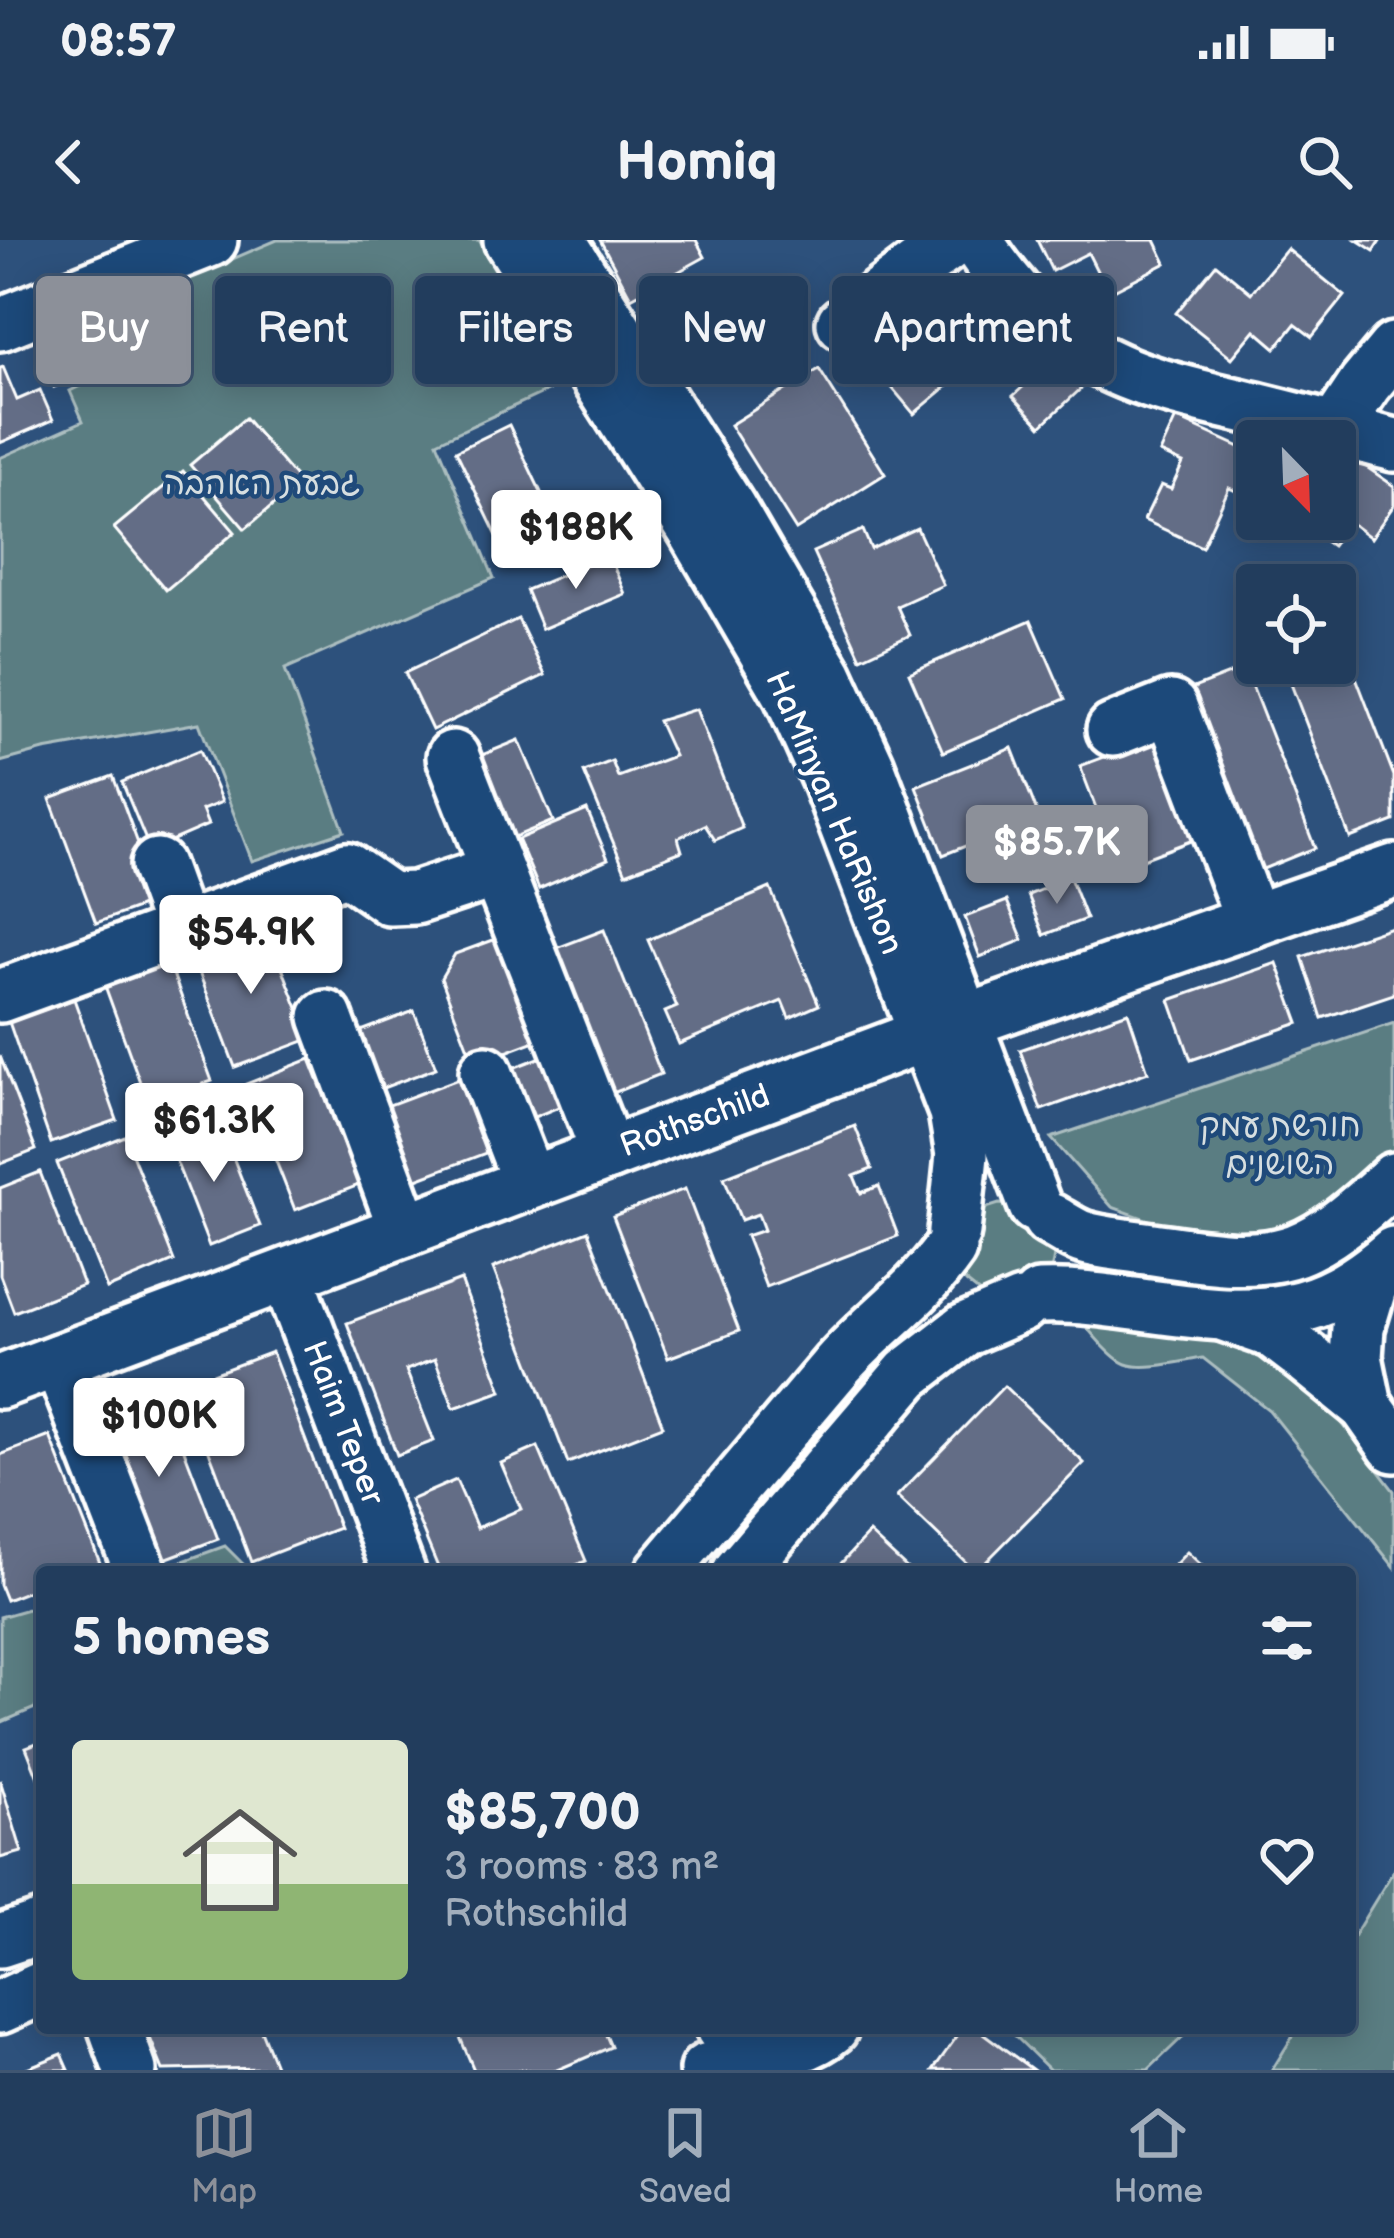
<!DOCTYPE html>
<html lang="en">
<head>
<meta charset="utf-8">
<style>
  :root { --surface:#223d5d; --page:#2a4463; --text:#f1f3f6; --muted:#a2aebc; --line:#3f5672; --accent:#8c9099 }
  body { margin:0; font-family:"Balsamiq Sans","Playpen Sans Hebrew",sans-serif; background:var(--page); color:var(--text); height:100vh; display:flex; flex-direction:column; font-size:45px; white-space:nowrap }
  * { box-sizing:border-box; margin:0 }
  p { font-size:39px; color:var(--muted) }
  .icon { flex:none; width:66px; height:66px; fill:none; stroke:currentColor; stroke-width:2; stroke-linecap:round; stroke-linejoin:round }
  .map { position:relative; flex:1; overflow:hidden }
  .drawer { position:absolute; left:36px; top:1326px; width:1320px; height:468px; display:flex; flex-direction:column; background:var(--surface); border-radius:12px; box-shadow:0 6px 30px #0003,0 0 0 3px var(--line) }
  .drawer>* { flex:none }
  .hud { position:absolute; left:36px; top:36px; width:1323px; height:108px; display:flex; gap:24px }
  .needle { width:78px; rotate:157deg }
  .controls { position:absolute; left:1236px; top:180px; display:grid; gap:24px }
  .controls a { display:grid; place-items:center; width:120px; height:120px; border-radius:12px; background:var(--surface); box-shadow:0 6px 30px #0003,0 0 0 3px var(--line); font-size:60px }
  .price { position:absolute; translate:-50% -102px; padding:0 27px; border-radius:12px; background:#fff; color:#222; font-size:39px; line-height:78px; filter:drop-shadow(0 3px 6px #0008) }
  .price::after { content:''; position:absolute; left:50%; top:72px; width:36px; height:27px; margin-left:-18px; background:inherit; clip-path:polygon(0 0,100% 0,50% 100%) }
  .price.on { background:var(--accent); color:#fff }
  ul { padding:0; list-style:none }
  li { display:flex; align-items:center; gap:36px; height:300px; padding:0 36px }
  li span { display:grid; place-items:center; flex:none; width:336px; height:240px; border-radius:12px; color:#555 }
  li>.icon { margin-inline-start:auto }
  span .icon { width:144px; height:144px; fill:#fffc; stroke-width:1 }
  li b { font-size:51px }
  h2 { display:flex; justify-content:space-between; align-items:center; height:144px; padding:0 36px; font-size:51px }
  .chip { padding:0 42px; border-radius:12px; background:var(--surface); box-shadow:0 6px 30px #0003,0 0 0 3px var(--line); font-size:42px; line-height:108px }
  .chip.on { background:var(--accent); color:#fff }
  .status { display:flex; justify-content:space-between; align-items:center; height:84px; padding:0 60px; background:var(--surface); direction:ltr }
  .status svg { height:33px; fill:currentColor }
  header { display:flex; justify-content:space-between; align-items:center; height:156px; padding:0 36px; background:var(--surface); font-size:54px; font-weight:600 }
  .tabs { display:flex; justify-content:space-around; align-items:center; height:168px; border-top:3px solid var(--line); background:var(--surface); font-size:33px; color:var(--muted) }
  .tabs a { display:grid; justify-items:center; gap:6px }
  .tabs .on { color:var(--accent) }
  .map>svg:first-child { display:block }
  .green { fill:#5a7d82; stroke:#acbec0; stroke-width:3 }
  .building { fill:#646d86; stroke:#fff; stroke-width:3 }
  .lines { fill:none; stroke-linecap:round; stroke-linejoin:round }
  .minor-casing { stroke:#fff; stroke-width:60 }
  .minor { stroke:#1f4a7a; stroke-width:51 }
  .labels { text-anchor:middle; dominant-baseline:central; stroke-width:9; stroke-linejoin:round; paint-order:stroke }
  .park-label { font-size:33px; fill:#d6dee0; stroke:#1f4a7a }
  .street-label { font-size:33px; fill:#fff; stroke:#1f4a7a }
</style>
</head>
<body>
<div class="status"><b>08:57</b><svg viewBox="0 0 49 12"><path d="M0 12V9h3v3zM5 12V6h3v6zM10 12V3h3v9zM15 12V0h3v12zM26 1h20v11H26zM47 4h2v5h-2z"/></svg></div>
<header><svg class="icon" aria-label="back" viewBox="0 0 24 24"><path d="M15 5l-7 7 7 7"/></svg>Homiq<svg class="icon" aria-label="search" viewBox="0 0 24 24"><circle cx="10" cy="10" r="6"/><path d="M15 15l6 6"/></svg></header>
<div class="map">
<svg width="1394" height="1830" viewBox="0 0 1394 1830">
  <rect width="100%" height="100%" fill="#2d517c"/>
  <filter id="ink" filterUnits="userSpaceOnUse"><feTurbulence type="fractalNoise" baseFrequency=".00833" numOctaves="2"/><feDisplacementMap in="SourceGraphic" scale="24" xChannelSelector="R" yChannelSelector="G"/><feConvolveMatrix kernelMatrix="1 2 1 2 8 2 1 2 1" color-interpolation-filters="sRGB"/></filter>
  <g filter="url(#ink)">
    <g class="green">
      <polygon points="277,0 479,0 566,142 437,202 494,338 285,429 344,591 252,621 199,483 44,510 0,522 0,218 83,181 70,151 128,123 109,72"/>
      <polygon points="1394,783 1394,915 1310,981 1262,993 1157,983 1112,967 1051,898"/>
      <polygon points="999,964 1016,965 1052,998 1054,1015 1051,1032 986,1058 966,1042 958,1027 969,980 983,969"/>
      <path d="M1079,1076L1238,1099L1289,1114L1394,1251V1327L1269,1170L1203,1118C1184,1121 1144,1131 1126,1124C1112,1119 1087,1089 1079,1076Z"/>
      <polygon points="225,1306 251,1332 153,1332"/>
      <polygon points="42,1365 42,1465 0,1483 0,1377"/>
      <polygon points="1394,1630 1394,1830 1272,1830 1298,1788 1350,1788 1350,1702"/>
      <polygon points="1007,1788 1192,1788 1148,1830 1050,1830"/>
    </g>
    <g class="building">
      <polygon points="600,0 696,0 705,17 631,58"/>
      <polygon points="1037,0 1155,0 1166,23 1108,53 1088,13 1052,31"/>
      <polygon points="1357,0 1381,0 1374,11"/>
      <polygon points="1287,9 1345,56 1312,97 1295,84 1276,108 1255,90 1232,118 1176,73 1216,24 1251,53"/>
      <polygon points="970,41 1017,87 1001,103 1007,109 990,126 968,105 962,111 932,81"/>
      <polygon points="96,84 113,123 54,147 38,107"/>
      <polygon points="924,85 963,133 914,174 888,143 903,130 889,114"/>
      <polygon points="1059,114 1087,143 1041,186 1013,156"/>
      <polygon points="3,127 17,160 40,150 53,180 0,203 0,128"/>
      <polygon points="819,129 885,234 796,290 730,185"/>
      <polygon points="245,178 300,243 245,289 190,225"/>
      <polygon points="1176,178 1257,215 1257,235 1247,256 1229,248 1202,307 1144,280 1161,245 1171,249 1183,223 1160,213"/>
      <polygon points="509,185 565,303 512,327 456,211"/>
      <polygon points="1349,215 1394,246 1394,265 1371,298 1350,282 1332,306 1306,288 1312,279 1335,279 1335,232"/>
      <polygon points="183,231 235,292 166,350 114,288"/>
      <polygon points="917,288 943,345 897,366 910,395 861,418 813,312 863,290 871,309"/>
      <polygon points="609,315 625,354 542,389 526,350"/>
      <polygon points="518,379 545,435 432,490 405,433"/>
      <polygon points="1031,380 1065,459 943,512 909,433"/>
      <polygon points="1339,393 1394,536 1394,581 1350,598 1283,423 1335,423 1335,395"/>
      <polygon points="1245,428 1315,608 1258,631 1188,450"/>
      <polygon points="696,469 742,588 715,600 705,585 678,598 682,611 626,633 584,532 612,521 618,537 674,516 658,481"/>
      <polygon points="1163,495 1201,597 1119,628 1080,526"/>
      <polygon points="519,500 553,581 495,605 462,523"/>
      <polygon points="1012,508 1039,577 943,615 916,546"/>
      <polygon points="200,510 222,562 202,570 208,585 150,610 122,542"/>
      <polygon points="113,536 159,660 96,683 50,559"/>
      <polygon points="587,570 608,619 539,649 518,599"/>
      <polygon points="1070,638 1086,679 1044,695 1028,655"/>
      <polygon points="770,648 819,765 789,778 782,761 679,804 665,772 677,767 648,700"/>
      <polygon points="1007,661 1023,700 980,717 965,677"/>
      <polygon points="266,686 310,799 235,827 192,714"/>
      <polygon points="1394,686 1394,754 1322,778 1302,717"/>
      <polygon points="604,690 661,834 598,859 541,714"/>
      <polygon points="507,695 546,797 474,824 441,738 455,714"/>
      <polygon points="169,723 212,841 148,864 105,746"/>
      <polygon points="1277,723 1299,783 1191,820 1170,760"/>
      <polygon points="74,759 117,880 51,903 9,782"/>
      <polygon points="414,771 436,828 375,851 353,794"/>
      <polygon points="1128,772 1148,832 1041,870 1020,810"/>
      <polygon points="552,813 571,862 522,882 502,832"/>
      <polygon points="0,816 36,910 0,924"/>
      <polygon points="310,819 359,945 295,970 246,844"/>
      <polygon points="458,839 486,913 409,942 381,868"/>
      <polygon points="220,884 260,986 209,1006 169,903"/>
      <polygon points="855,886 872,929 854,936 861,953 879,946 898,996 766,1047 746,996 764,990 758,974 741,980 724,937"/>
      <polygon points="125,896 174,1021 107,1049 57,923"/>
      <polygon points="40,932 83,1045 14,1072 0,1035 0,948"/>
      <polygon points="685,949 739,1091 668,1118 613,976"/>
      <polygon points="588,991 663,1186 568,1223 493,1028"/>
      <polygon points="461,1040 502,1151 454,1168 435,1119 406,1130 434,1201 397,1215 347,1083"/>
      <polygon points="272,1112 339,1288 251,1322 184,1145"/>
      <polygon points="1004,1146 1084,1223 976,1332 897,1256"/>
      <polygon points="164,1157 218,1299 154,1323 100,1180"/>
      <polygon points="50,1196 100,1323 78,1332 42,1332 42,1346 6,1360 0,1345 0,1215"/>
      <polygon points="538,1207 586,1321 560,1332 440,1332 410,1260 456,1240 477,1288 521,1269 501,1223"/>
      <polygon points="869,1293 911,1332 833,1332"/>
      <polygon points="1187,1312 1209,1332 1168,1332"/>
      <polygon points="42,1501 42,1548 26,1507"/>
      <polygon points="0,1540 22,1612 0,1618"/>
      <polygon points="146,1788 260,1788 276,1828 163,1830"/>
      <polygon points="456,1788 603,1788 611,1807 557,1830 474,1830"/>
      <polygon points="963,1788 976,1788 1033,1830 933,1830"/>
      <polygon points="62,1814 69,1830 22,1830"/>
    </g>
    <g class="lines">
      <defs>
        <g id="minor">
          <polyline points="510,0 694,290 790,455 829,542 955,872 962,915 954,992"/>
          <polyline points="559,0 730,269 827,436 868,526 1035,966"/>
          <path d="M976,0C1000,38 1032,75 1069,102C1124,142 1195,155 1260,170C1305,181 1349,193 1394,205"/>
          <polyline points="843,83 954,0"/>
          <polyline points="0,84 211,0"/>
          <polyline points="1335,189 1365,144 1394,109"/>
          <polyline points="1113,490 1171,467 1252,681"/>
          <polyline points="453,517 608,914"/>
          <polyline points="157,625 181,691"/>
          <polyline points="0,756 347,629 390,659 415,658 491,633"/>
          <polyline points="326,777 405,990"/>
          <polyline points="486,832 529,943"/>
          <path d="M1049,979C1060,985 1071,993 1082,997C1100,1003 1120,1004 1138,1007C1188,1013 1246,1028 1296,1010C1333,996 1364,965 1394,939"/>
          <polyline points="287,1035 399,1332"/>
          <path d="M1039,1057C1130,1053 1227,1094 1316,1062C1344,1052 1372,1032 1394,1013"/>
          <polyline points="1227,1076 1273,1092 1307,1118 1366,1166 1394,1206"/>
          <polyline points="59,1120 141,1332"/>
          <polyline points="0,1142 909,801 1394,631"/>
          <polyline points="1366,1166 1356,1117 1358,1088 1376,1028"/>
          <path d="M662,1332L838,1124C874,1084 919,1054 950,1009"/>
          <polyline points="739,1332 908,1134 965,1090 1021,1066"/>
          <polyline points="0,1701 42,1687"/>
          <polyline points="0,1767 42,1748"/>
          <polyline points="115,1788 130,1830"/>
          <path d="M747,1819C776,1813 809,1808 832,1788"/>
          <polyline points="706,1830 747,1819 722,1788"/>
        </g>
      </defs>
      <use href="#minor" class="minor-casing"/>
      <use href="#minor" class="minor"/>
    </g>
  </g>
  <g class="labels">
    <g class="park-label">
      <text x="262" y="244">גבעת האהבה</text>
      <text x="1280" y="886">חורשת עמק<tspan x="1280" dy="38">השושנים</tspan></text>
    </g>
    <g class="street-label">
      <text transform="translate(834 573) rotate(67)">HaMinyan HaRishon</text>
      <text transform="translate(695 881) rotate(-20)">Rothschild</text>
      <text transform="translate(343 1183) rotate(69)">Haim Teper</text>
    </g>
  </g>
</svg>
<div class="controls">
<a><svg class="needle" viewBox="-14 -14 28 28"><path d="M0-13l5 13h-10z" fill="#e53935"/><path d="M0 13l5-13h-10z" fill="#a2aebc"/></svg></a>
<a><svg class="icon" aria-label="locate" viewBox="0 0 24 24"><circle cx="12" cy="12" r="6"/><path d="M12 2v4M12 18v4M2 12h4M18 12h4"/></svg></a>
</div>
<b class="price" style="left:576px;top:352px">$188K</b>
<b class="price on" style="left:1057px;top:667px">$85.7K</b>
<b class="price" style="left:251px;top:757px">$54.9K</b>
<b class="price" style="left:214px;top:945px">$61.3K</b>
<b class="price" style="left:159px;top:1240px">$100K</b>
<div class="hud">
<a class="chip on">Buy</a>
<a class="chip">Rent</a>
<a class="chip">Filters</a>
<a class="chip">New</a>
<a class="chip">Apartment</a>
</div>
<section class="drawer">
<h2>5 homes<svg class="icon" aria-label="filters" viewBox="0 0 24 24"><path d="M4 7h16M4 17h16"/><circle cx="9" cy="7" r="2"/><circle cx="15" cy="17" r="2"/></svg></h2>
<ul>
<li><span style="background:linear-gradient(#dfe7d0 60%,#8fb573 0)"><svg class="icon" aria-label="home" viewBox="0 0 24 24"><path d="M3 11l9-7 9 7M6 9v11h12V9"/></svg></span><div><b>$85,700</b><p>3 rooms · 83 m²</p><p>Rothschild</p></div><svg class="icon" aria-label="heart" viewBox="0 0 24 24"><path d="M12 20l-8-8c-3-5 5-10 8-4 3-6 11-1 8 4z"/></svg></li>
</ul>
</section>
</div>
<nav class="tabs">
<a class="on"><svg class="icon" aria-label="map" viewBox="0 0 24 24"><path d="M3 6l6-2 6 2 6-2v14l-6 2-6-2-6 2zM9 4v14M15 6v14"/></svg>Map</a>
<a><svg class="icon" aria-label="saved" viewBox="0 0 24 24"><path d="M7 4h10v16l-5-4-5 4z"/></svg>Saved</a>
<a><svg class="icon" aria-label="home" viewBox="0 0 24 24"><path d="M3 11l9-7 9 7M6 9v11h12V9"/></svg>Home</a>
</nav>
</body>
</html>
